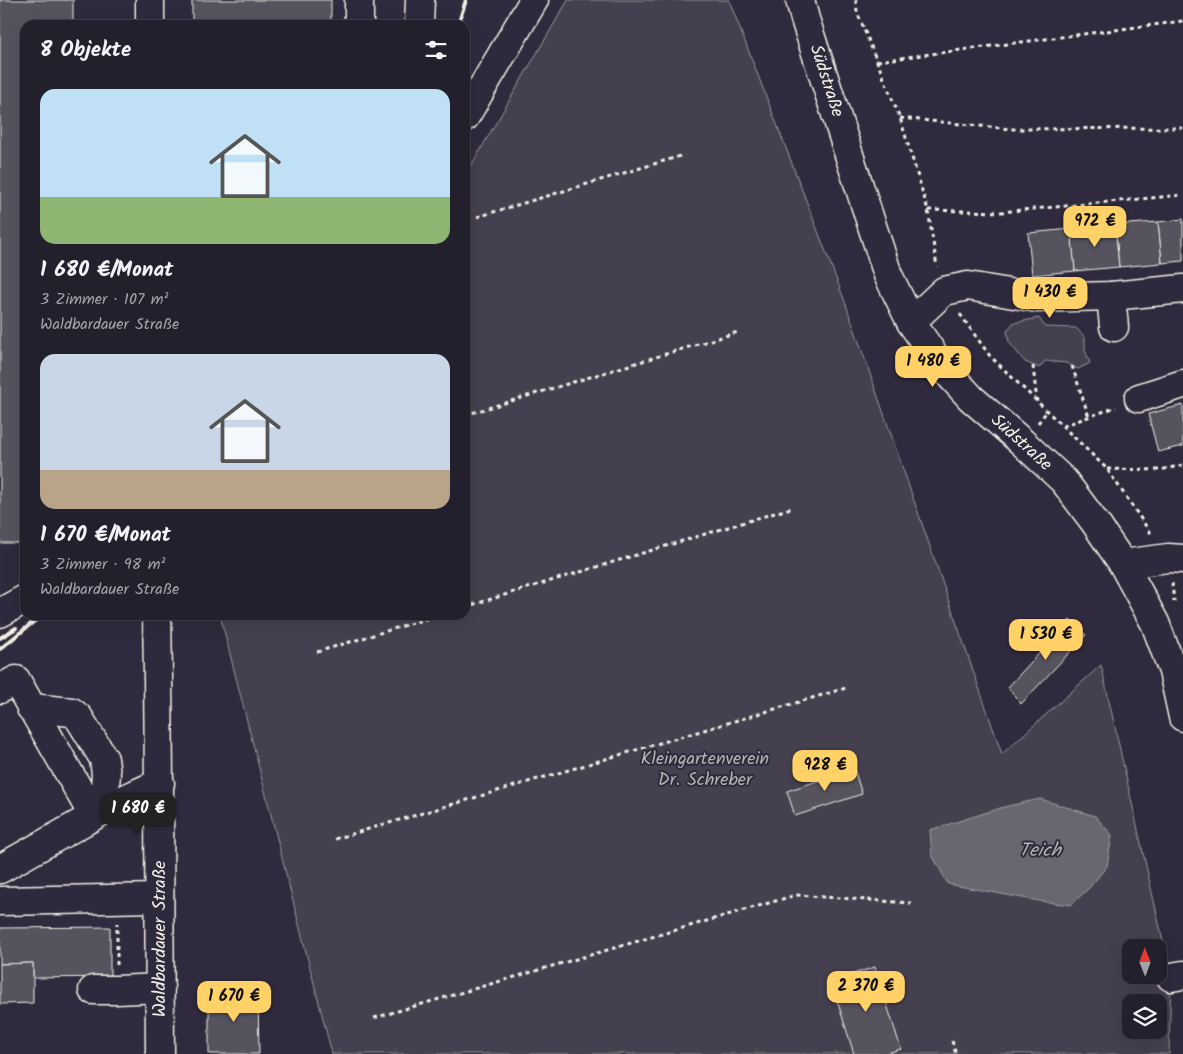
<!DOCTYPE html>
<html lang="de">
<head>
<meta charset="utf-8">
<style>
  :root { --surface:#23202e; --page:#2b2836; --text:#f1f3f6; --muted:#a3a3aa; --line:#403e4a; --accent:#ffd166 }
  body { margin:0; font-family:Kalam,sans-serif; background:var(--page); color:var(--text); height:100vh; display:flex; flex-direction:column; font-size:19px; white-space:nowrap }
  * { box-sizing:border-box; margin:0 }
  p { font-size:16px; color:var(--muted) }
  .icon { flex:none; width:28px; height:28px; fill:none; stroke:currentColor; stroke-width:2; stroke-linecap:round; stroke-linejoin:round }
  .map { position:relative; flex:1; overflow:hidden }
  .sheet { position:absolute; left:20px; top:20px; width:450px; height:600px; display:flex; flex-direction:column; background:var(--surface); border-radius:15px; box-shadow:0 5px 20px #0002,0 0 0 1px var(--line) }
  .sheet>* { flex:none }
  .needle { width:32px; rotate:359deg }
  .tools { position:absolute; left:1122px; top:939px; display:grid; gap:10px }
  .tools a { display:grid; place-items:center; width:45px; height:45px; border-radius:10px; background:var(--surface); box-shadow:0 5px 20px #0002,0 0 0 1px var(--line); font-size:25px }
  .price { position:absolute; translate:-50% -42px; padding:0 11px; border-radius:10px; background:var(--accent); color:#111; font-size:16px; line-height:32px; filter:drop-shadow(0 1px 2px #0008) }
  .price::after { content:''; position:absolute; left:50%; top:30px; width:15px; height:11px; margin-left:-8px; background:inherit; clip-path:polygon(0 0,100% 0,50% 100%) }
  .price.current { background:#222; color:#fff }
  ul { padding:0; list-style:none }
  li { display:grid; align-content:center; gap:10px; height:265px; padding:0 20px }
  li span { display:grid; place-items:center; height:155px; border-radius:15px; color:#555 }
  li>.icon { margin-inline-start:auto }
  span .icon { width:90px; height:90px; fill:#fffc; stroke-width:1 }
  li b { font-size:21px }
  h2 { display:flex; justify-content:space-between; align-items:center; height:60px; padding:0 20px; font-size:21px }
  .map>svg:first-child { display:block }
  .green { fill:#454050; stroke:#9c989c; fill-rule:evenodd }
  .water { fill:#6a6670; stroke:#a19ea0 }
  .building { fill:#56525f; stroke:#f4f1e8 }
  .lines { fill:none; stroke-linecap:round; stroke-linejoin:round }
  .minor-casing { stroke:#f4f1e8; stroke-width:31 }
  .path { stroke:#f4f1e8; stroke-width:3; stroke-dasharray:4 4; stroke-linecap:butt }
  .minor { stroke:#2f2a3d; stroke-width:28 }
  .rail { stroke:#f4f1e8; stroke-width:4 }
  .labels { text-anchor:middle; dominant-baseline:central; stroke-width:4; stroke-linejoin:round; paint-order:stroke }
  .street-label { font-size:18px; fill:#f4f1e8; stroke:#2f2a3d }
  .park-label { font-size:18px; fill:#b7b3b3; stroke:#2f2a3d }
  .water-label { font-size:19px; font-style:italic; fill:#b6b2b2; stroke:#2f2a3d }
</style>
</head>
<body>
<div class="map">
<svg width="1183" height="1054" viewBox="0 0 1183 1054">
  <rect width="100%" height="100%" fill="#2f2a3d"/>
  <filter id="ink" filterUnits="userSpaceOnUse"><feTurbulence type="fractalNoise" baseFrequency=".02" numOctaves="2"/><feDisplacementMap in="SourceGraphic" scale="10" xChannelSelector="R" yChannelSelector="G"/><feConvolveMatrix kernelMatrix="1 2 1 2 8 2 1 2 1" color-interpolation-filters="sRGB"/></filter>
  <g filter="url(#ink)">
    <g class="green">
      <path d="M568,0H729L844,299L1002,754L1101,665L1171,977L1169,1054H332L220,615H465V176ZM1131,948H1159V975H1131ZM1131,1002H1159V1030H1131Z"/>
      <polygon points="1039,318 1045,327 1076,328 1085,337 1085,350 1090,363 1078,369 1066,363 1045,361 1039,368 1025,362 1009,342 1007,331 1013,323"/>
    </g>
    <polygon class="water" points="1040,799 1095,816 1112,835 1107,866 1090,887 1071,905 1039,901 948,884 932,855 930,830 1004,807"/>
    <g class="building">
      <polygon points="0,0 73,0 73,25 25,25 25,543 0,543"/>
      <rect x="192" y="0" width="139" height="25"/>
      <polygon points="1183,219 1183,261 1162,263 1158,222"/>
      <polygon points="1158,222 1162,263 1119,267 1115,225"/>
      <polygon points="1115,225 1119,267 1075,271 1071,229"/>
      <polygon points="1071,229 1075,271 1032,275 1028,233"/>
      <polygon points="1183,405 1183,446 1158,452 1148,414"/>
      <polygon points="1070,620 1086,635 1021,704 1008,687"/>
      <polygon points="854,769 862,794 795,816 787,791"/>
      <polygon points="110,927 110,977 33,978 33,963 0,964 0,928"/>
      <polygon points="33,963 33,1003 0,1004 0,964"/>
      <polygon points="875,967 901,1049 884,1054 854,1054 831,981"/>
      <polygon points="258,992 259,1054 209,1054 209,993"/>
    </g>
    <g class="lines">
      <defs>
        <g id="minor">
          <polyline points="150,0 150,25"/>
          <polyline points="800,0 805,19 888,275 911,322 940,364 971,398 1022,442 1064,481 1096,524 1123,564 1155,623 1173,671 1183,717"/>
          <polyline points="359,25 359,0"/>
          <polyline points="419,25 420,0"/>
          <polyline points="465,117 534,0"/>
          <polyline points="1111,296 1114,327"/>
          <polyline points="911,322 944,291 968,286 1037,298 1111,296 1183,289"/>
          <polyline points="1139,398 1183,384"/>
          <polyline points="1123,564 1168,558 1183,559"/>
          <polyline points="0,613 25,599"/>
          <path d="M157,615C160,761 159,908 160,1054"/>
          <polyline points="0,689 16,680 93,815"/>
          <polyline points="31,708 72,712 79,718 104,759 106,774 103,810"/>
          <polyline points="0,869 120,801 160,783"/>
          <polyline points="0,901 159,898"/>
          <polyline points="1171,977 1183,975"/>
          <polyline points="93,990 117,990 160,988"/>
        </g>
      </defs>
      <use href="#minor" class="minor-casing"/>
      <g class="path">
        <polyline points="856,0 857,12 900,118 928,210 937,267"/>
        <polyline points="877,61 1183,21"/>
        <polyline points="900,118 1011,129 1183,128"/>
        <polyline points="928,210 1001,212 1183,195"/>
        <polyline points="477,217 684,155"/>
        <polyline points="960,314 990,356 1107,469 1152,535"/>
        <polyline points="1033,366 1037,402"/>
        <polyline points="1072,366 1089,417"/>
        <polyline points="465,415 738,332"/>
        <polyline points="1038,423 1047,411"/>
        <polyline points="1063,426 1116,407"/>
        <polyline points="1107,469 1160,470 1183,465"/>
        <polyline points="1172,583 1174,602"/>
        <polyline points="465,607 791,508"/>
        <polyline points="317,652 439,615"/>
        <polyline points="335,839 846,688"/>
        <polyline points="117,965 117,923"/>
        <polyline points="374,1018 796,895 911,903"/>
        <polyline points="952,1041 956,1054"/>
      </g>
      <use href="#minor" class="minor"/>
      <g class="rail">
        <polyline points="458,25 466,0"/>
        <polyline points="0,638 16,628"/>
        <polyline points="0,649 42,615"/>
      </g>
    </g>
  </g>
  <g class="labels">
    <g class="street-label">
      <text transform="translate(826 81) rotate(72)">Südstraße</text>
      <text transform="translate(1021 443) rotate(42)">Südstraße</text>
      <text transform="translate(160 939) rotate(-90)">Waldbardauer Straße</text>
    </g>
    <g class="park-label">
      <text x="705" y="759">Kleingartenverein<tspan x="705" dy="21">Dr. Schreber</tspan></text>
    </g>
    <g class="water-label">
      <text x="1040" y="851">Teich</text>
    </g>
  </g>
</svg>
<div class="tools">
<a><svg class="needle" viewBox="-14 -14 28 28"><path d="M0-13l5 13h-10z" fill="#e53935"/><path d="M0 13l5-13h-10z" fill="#a3a3aa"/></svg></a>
<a><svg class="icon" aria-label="layers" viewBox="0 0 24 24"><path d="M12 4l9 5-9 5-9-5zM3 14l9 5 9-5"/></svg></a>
</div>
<b class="price" style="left:1095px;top:248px">972 €</b>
<b class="price" style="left:1050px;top:319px">1 430 €</b>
<b class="price" style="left:933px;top:388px">1 480 €</b>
<b class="price" style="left:1046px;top:661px">1 530 €</b>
<b class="price" style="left:825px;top:792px">928 €</b>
<b class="price current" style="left:138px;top:835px">1 680 €</b>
<b class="price" style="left:866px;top:1013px">2 370 €</b>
<b class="price" style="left:234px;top:1023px">1 670 €</b>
<section class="sheet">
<h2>8 Objekte<svg class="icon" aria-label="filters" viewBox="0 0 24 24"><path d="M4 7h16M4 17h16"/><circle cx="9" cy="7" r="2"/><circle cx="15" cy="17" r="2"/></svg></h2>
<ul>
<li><span style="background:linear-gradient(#bfe0f5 70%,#8fb573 0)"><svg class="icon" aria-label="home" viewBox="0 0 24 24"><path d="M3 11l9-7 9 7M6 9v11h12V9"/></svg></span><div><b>1 680 €/Monat</b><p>3 Zimmer · 107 m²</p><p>Waldbardauer Straße</p></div></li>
<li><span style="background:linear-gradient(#c9d6e8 75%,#b9a48a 0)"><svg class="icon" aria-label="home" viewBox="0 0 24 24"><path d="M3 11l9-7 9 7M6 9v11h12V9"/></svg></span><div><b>1 670 €/Monat</b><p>3 Zimmer · 98 m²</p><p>Waldbardauer Straße</p></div></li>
</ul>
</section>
</div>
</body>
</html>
